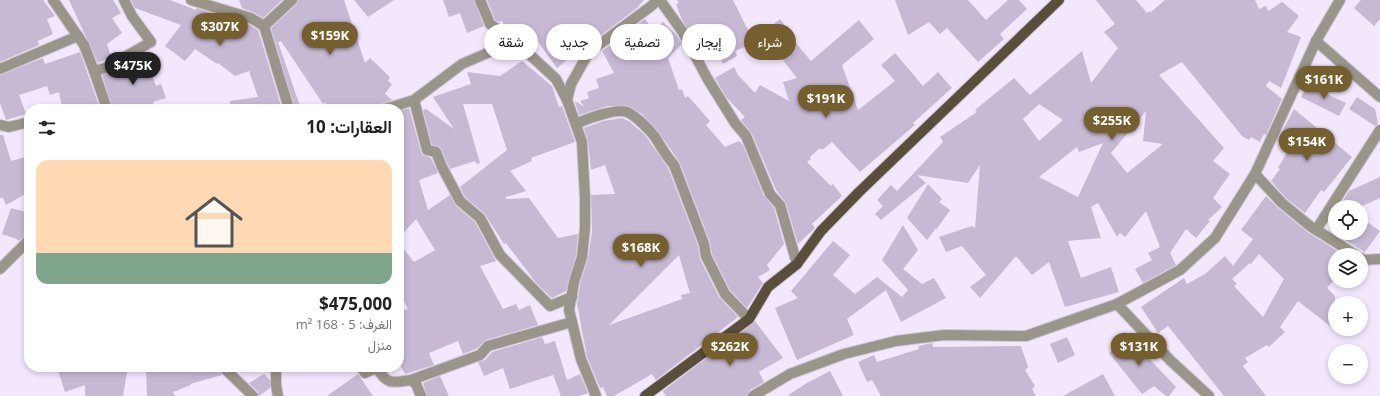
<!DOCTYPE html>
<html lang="ar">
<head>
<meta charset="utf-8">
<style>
  :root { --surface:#fff; --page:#f2f2f2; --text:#222; --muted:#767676; --accent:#755f2f }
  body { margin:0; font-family:"Open Sans",Vazirmatn,sans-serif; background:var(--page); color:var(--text); direction:rtl; height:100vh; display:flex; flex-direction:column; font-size:15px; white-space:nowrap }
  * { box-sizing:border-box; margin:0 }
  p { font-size:13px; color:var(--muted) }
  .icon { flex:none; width:22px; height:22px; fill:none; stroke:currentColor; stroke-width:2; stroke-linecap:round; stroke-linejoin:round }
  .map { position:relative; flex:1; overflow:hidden; direction:ltr }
  .drawer { position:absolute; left:24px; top:104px; width:380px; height:268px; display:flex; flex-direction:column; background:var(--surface); border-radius:16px; box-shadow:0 2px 6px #0003; direction:rtl }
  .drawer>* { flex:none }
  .guide { position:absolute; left:416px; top:24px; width:380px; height:36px; direction:rtl; display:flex; gap:8px }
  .buttons { position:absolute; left:1328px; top:200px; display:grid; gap:8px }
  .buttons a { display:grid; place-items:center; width:40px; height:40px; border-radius:50%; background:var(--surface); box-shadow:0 2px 6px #0003; font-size:20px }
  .price { position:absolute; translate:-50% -34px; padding:0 9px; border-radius:14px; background:var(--accent); color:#fff; font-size:13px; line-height:26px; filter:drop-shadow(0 1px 2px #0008) }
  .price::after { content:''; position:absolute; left:50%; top:24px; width:12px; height:9px; margin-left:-6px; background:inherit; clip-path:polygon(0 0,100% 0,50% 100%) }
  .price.active { background:#222; color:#fff }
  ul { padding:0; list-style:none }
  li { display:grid; align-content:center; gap:8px; height:212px; padding:0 12px }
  li span { display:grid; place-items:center; height:124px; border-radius:12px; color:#555 }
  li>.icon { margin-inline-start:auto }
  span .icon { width:72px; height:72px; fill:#fffc; stroke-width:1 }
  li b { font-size:17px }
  h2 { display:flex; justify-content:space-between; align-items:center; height:48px; padding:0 12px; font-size:17px }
  .chip { padding:0 14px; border-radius:18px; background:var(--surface); box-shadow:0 2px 6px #0003; font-size:14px; line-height:36px }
  .chip.active { background:var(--accent); color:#fff }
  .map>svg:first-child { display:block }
  .building { fill:#c7b9d4; fill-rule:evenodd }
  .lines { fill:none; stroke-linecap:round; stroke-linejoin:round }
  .minor-casing { stroke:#cfc5d9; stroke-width:12 }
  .major-casing { stroke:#cfc5d9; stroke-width:12 }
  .minor { stroke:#9a9589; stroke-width:10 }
  .major { stroke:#584e3a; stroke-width:10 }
</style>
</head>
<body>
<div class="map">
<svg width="1380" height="396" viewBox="0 0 1380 396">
  <rect width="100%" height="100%" fill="#f2e7fd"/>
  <g class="building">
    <polygon points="0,0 43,0 55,16 47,19 53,34 38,41 39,45 0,62"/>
    <polygon points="69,0 113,0 121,13 112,18 122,33 107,44 111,57 98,63"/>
    <polygon points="131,0 170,0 196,10 196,8 248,24 258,30 282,109 231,109 230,101 258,97 249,71 235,76 218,63 217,64 195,49 185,61 165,46 181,25 135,8"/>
    <polygon points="239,0 282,0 263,18 253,12 242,8"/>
    <polygon points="298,0 344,0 365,63 370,58 390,77 388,81 392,84 385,94 392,100 381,104 379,109 329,109 325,102 323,104 281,41 278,42 301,109 295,109 271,28 296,5"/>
    <polygon points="354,0 394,0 368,17"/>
    <polygon points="443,0 474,0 484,26 467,33 460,13 449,17"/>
    <polygon points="487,0 644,0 637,8 596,39 595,37 557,68 531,32 520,37 505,26 502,21 499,22 495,20"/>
    <polygon points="677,0 733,0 748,30 753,28 759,41 735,51 737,56 723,64 704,30 692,36 682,20 676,4 679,3"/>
    <polygon points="895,0 968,0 986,20 1008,0 1019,0 1027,9 1000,34 1004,39 978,62 947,28 940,34 929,22 908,35"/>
    <path d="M1096,0H1136L1147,13L1150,11L1151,12L1165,0H1255L1259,9L1266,6L1268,11L1282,2L1299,16L1287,32L1301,37L1281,88L1269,81L1266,86L1282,99L1266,135L1264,134L1260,142L1251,137L1249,140L1242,136L1182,62L1159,75L1224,148L1213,161L1230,174L1213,198L1222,207L1208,220L1210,221L1196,238L1186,229L1170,253L1176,265L1143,283L1135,269L1152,260L1148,253L1160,247L1146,211L1125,237L1120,233L1117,237L1098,203L1091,207L1101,238L1068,241L1081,278L1111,267L1119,292L1065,307L1049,262L1032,275L1016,256L980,298L970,287L986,275L962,246L946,252L939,237L972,226L975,228L980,165L968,183L917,175L926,183L881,220L875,214L883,206L877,200L891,185L897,191L943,142L940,137L977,112L975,110L1014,78L1030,95L1082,51L1091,83L1118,48L1104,32L1115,24ZM1039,104L1063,120L1039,141L1023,119ZM1146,111L1143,141L1163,144L1127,173L1111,153ZM1103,143L1078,197L1039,177L1077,147L1079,152Z"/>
    <polygon points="1361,0 1380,0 1380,19 1374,26 1354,8"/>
    <polygon points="645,19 654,31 663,22 676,34 682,44 668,58 679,90 682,89 685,98 688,96 710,121 706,125 725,147 739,141 743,145 764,196 774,208 784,244 767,265 770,270 758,277 763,283 747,308 730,290 712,254 710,242 680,163 657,130 642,114 628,106 608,106 579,115 575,102 577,102 584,107 580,101 589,98 587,92 599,88 596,79 614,73 602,51"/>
    <polygon points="780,19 788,30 786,31 811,61 859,20 874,39 842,65 858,110 895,81 881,65 895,53 923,86 938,72 952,88 913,123 915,125 860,172 832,142 822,150 820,148 810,157 811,159 807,162 831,186 833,184 842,196 812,224 815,228 798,244 786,203 776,190 752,134 741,120 745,117 726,97 715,78 734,67 738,75 755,93 760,85 789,101 783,82 797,78 782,59 789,53 770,27"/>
    <polygon points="80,52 100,109 79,109 78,104 62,107 59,92 50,95 47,86 19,95 26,114 6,120 0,103 0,75 43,58 45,64"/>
    <polygon points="144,53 156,86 161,84 166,98 153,102 154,109 113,109 102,75"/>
    <polygon points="522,61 552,86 559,107 562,106 575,142 531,158 532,161 510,171 526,191 506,197 506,199 529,198 558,238 578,234 576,256 566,291 552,298 537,284 506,243 504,244 484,213 465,197 460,187 507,150 492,104 463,104 480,163 477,164 475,161 450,169 440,147 432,145 423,110 426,109 454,129 433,97 471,84 467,72 500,76"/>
    <polygon points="1308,85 1346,103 1339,116 1301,97"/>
    <polygon points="1357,97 1375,109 1378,124 1375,126 1349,109"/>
    <polygon points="409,108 421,152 423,155 431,158 438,173 419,180 428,210 450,195 456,206 475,222 496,261 480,266 503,309 516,304 519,310 530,305 538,325 486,340 476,349 463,354 458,341 429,353 434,365 405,374 399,363 399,312 408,309 399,292 399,243 414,262 435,250 416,219 399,238 399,207 403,205 399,195 399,111"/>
    <polygon points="1294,109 1352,157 1324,192 1321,190 1305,213 1286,198 1271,181 1280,169 1278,168 1289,149 1277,141"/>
    <path d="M622,118L630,122L645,135L668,168L698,246L700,259L719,297L738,317L656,380L652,374L614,396H607L603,387L600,388L587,357L577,304L580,284L588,258L592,232L591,195L615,194L605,165L591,170L588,141L584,128L603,121ZM679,255L690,293L681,295L682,299L609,325Z"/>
    <polygon points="0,135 3,135 11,161 29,156 29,192 6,205 3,198 0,198"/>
    <polygon points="1380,177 1380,198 1360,207 1346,207 1341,204 1349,191"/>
    <polygon points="928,184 942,199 939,202 950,210 936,230 936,228 927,240 907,218"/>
    <path d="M1266,196L1278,208L1306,231L1342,254L1335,255V263L1329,271L1335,276V279L1327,288L1335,296V330L1298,301L1280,327L1285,332L1269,347L1267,345L1245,358L1248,362L1243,366L1266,396H1224L1168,326L1158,333L1141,307L1184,278L1187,284L1205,274L1225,256L1233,266L1253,239L1241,230ZM1259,254L1284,279L1263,317L1234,286L1237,284L1232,279L1250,263L1251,264Z"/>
    <polygon points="11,208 29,213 29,234 18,241 17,239 2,234"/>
    <polygon points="1361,218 1380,231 1365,252 1333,233 1361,233"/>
    <polygon points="903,225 918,250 903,269 922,284 934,278 946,298 901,322 886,290 847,319 854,335 797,360 775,308 798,298 791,291 833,241 850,255 833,275 855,294 877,277 902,297 908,290 882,260"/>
    <polygon points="755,321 783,358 759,372 764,382 750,390 747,396 666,396 663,391"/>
    <polygon points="1124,332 1176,387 1169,396 1166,396 1154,386 1142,394 1109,353 1114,348 1110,344"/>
    <polygon points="542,337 545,344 555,341 567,380 580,374 588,393 579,396 561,396 553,375 510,389 503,368 484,376 478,362 485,360 492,352"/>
    <polygon points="1067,337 1075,355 1058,363 1050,344"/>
    <polygon points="932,343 933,347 1021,346 1028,367 1025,370 1035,386 1032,389 1036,396 881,396 872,380 867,382 858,362 874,355 877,362 919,349 918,346"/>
    <polygon points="57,367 128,367 123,396 85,396 85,385 65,392"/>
    <polygon points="146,367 217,367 222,375 190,384 191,385 173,392 175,396 147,396"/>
    <polygon points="830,371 843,396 787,396 807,383"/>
    <polygon points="264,374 270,380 270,388 259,396 258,392 249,383"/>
    <polygon points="358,374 373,396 327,396"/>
    <polygon points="1103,374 1115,396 1063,396"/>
    <polygon points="440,376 449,396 427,396 423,383"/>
  </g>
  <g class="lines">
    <defs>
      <g id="minor">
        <polyline points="53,0 84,45 94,71 105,68 151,42 132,16 124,0"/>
        <polyline points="191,0 251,18 264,26 289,109"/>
        <polyline points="480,0 490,24 515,41"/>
        <polyline points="660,0 682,31 707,78 735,123 746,136 770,194 780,205 797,264"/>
        <polyline points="264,26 292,0"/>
        <polyline points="1316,41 1380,97"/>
        <polyline points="0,69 78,36"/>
        <polyline points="94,71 107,109"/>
        <polyline points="414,100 427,150 436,152 442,167 460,201 480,218 500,255 550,306 572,297"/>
        <polyline points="385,109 414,100 462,64 515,41 556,79 567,100"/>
        <path d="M576,124C586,119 616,108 627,112C636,116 649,129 655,137C661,147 666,156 674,165L704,244L706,256L725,294L749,319"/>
        <polyline points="0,125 9,127 29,122"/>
        <polyline points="1255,174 1282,203 1310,226 1356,255"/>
        <polyline points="1316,230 1380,130"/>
        <polyline points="1361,258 1363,260 1380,259"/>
        <polyline points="0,269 29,240"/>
        <polyline points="1117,304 1171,361 1209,396"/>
        <polyline points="223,367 253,396"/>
        <polyline points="276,367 276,385 278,396"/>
        <path d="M362,368L365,373L377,368C387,385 392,383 411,380L416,384L421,396"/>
        <polyline points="411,380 480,355 488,346 572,322"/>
        <polyline points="596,396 581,359 569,310 574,282 582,257 585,228 585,198 582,142 567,100 571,84 589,52 650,7 658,0"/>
        <polyline points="753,396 790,374 844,354 896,341 944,335 1026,336 1117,304 1180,270 1215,238 1255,174 1316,41 1340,0"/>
      </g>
      <polyline id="major" points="645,396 749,319 768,287 797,264 821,231 859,192 1059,0"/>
    </defs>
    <use href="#minor" class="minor-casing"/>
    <use href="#major" class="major-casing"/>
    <use href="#minor" class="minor"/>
    <use href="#major" class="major"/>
  </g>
</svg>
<div class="buttons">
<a><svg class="icon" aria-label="locate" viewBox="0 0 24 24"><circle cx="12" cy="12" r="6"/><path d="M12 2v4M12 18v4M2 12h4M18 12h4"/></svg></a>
<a><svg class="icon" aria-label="layers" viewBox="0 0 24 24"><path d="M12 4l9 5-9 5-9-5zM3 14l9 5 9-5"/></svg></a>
<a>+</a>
<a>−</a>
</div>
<b class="price" style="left:220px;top:47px">$307K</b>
<b class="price" style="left:330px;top:56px">$159K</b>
<b class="price active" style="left:133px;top:86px">$475K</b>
<b class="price" style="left:1324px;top:100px">$161K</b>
<b class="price" style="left:826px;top:119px">$191K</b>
<b class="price" style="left:1112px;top:141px">$255K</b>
<b class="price" style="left:1307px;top:162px">$154K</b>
<b class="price" style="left:641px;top:268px">$168K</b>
<b class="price" style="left:730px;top:367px">$262K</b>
<b class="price" style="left:1139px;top:367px">$131K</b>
<div class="guide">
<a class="chip active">شراء</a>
<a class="chip">إيجار</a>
<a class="chip">تصفية</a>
<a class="chip">جديد</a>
<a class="chip">شقة</a>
</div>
<section class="drawer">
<h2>العقارات: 10<svg class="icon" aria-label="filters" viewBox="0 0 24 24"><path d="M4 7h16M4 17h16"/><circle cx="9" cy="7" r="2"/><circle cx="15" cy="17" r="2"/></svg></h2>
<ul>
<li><span style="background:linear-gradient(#ffd9b3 75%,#7fa58c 0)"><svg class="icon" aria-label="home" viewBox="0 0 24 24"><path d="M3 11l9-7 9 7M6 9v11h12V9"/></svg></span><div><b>$475,000</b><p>الغرف: 5 · 168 m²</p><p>منزل</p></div></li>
</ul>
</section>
</div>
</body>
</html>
